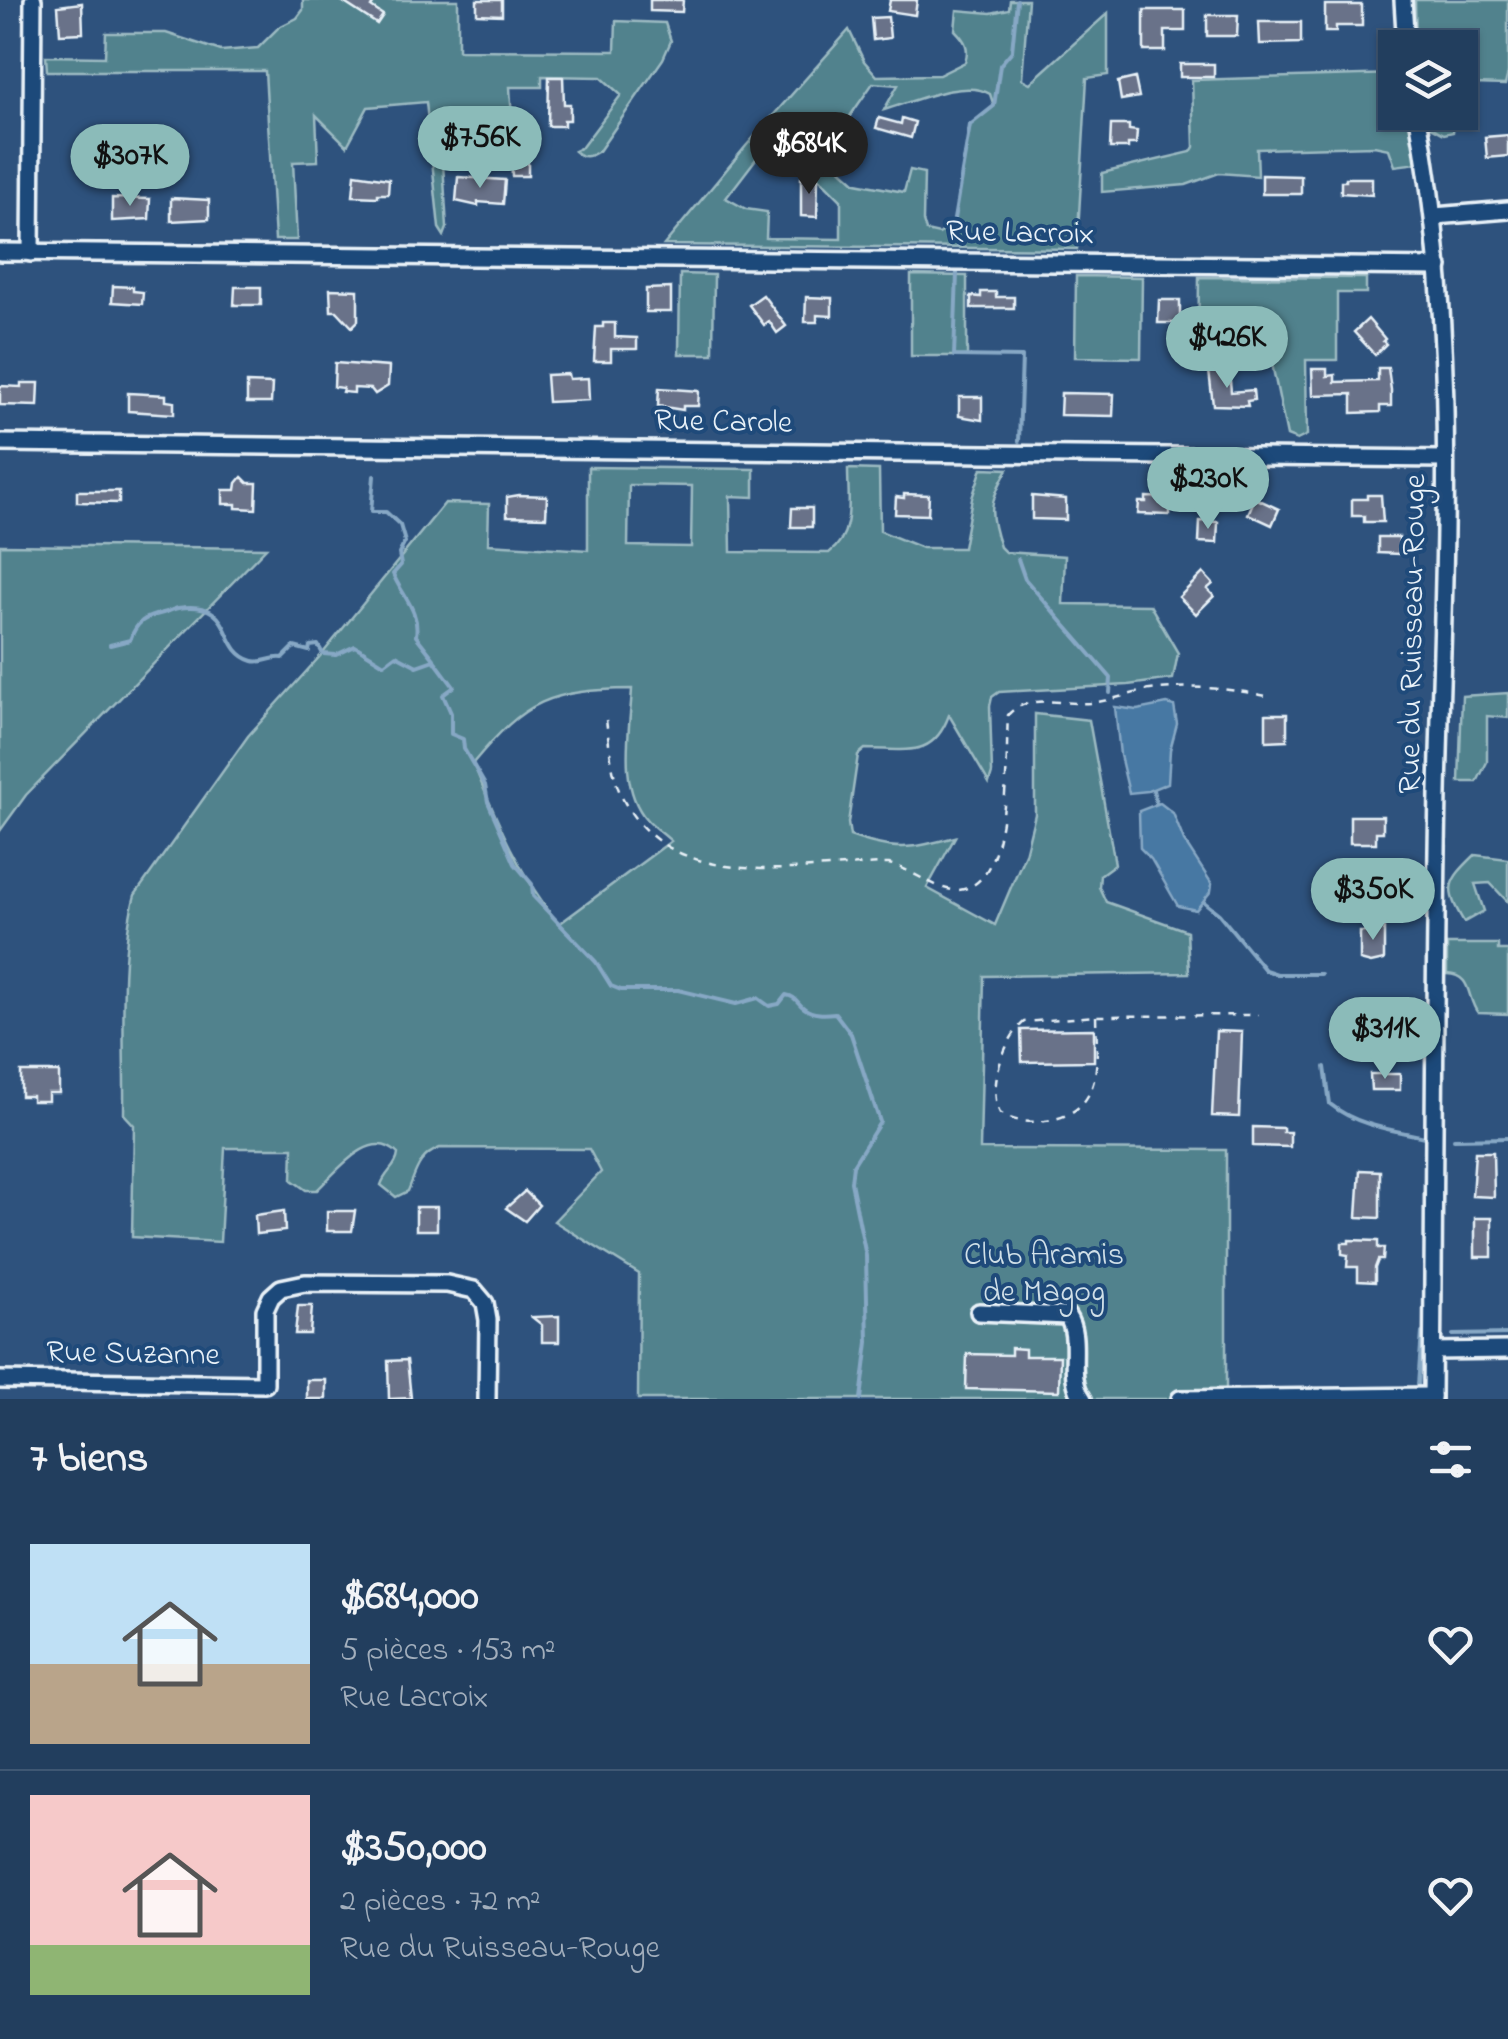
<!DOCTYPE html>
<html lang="fr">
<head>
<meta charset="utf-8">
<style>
  :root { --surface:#223e5e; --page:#2e4967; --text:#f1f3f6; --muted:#a2aebc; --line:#3f5773; --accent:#8bbbb9 }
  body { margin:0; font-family:"Indie Flower",sans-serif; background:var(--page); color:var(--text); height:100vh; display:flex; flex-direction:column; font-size:38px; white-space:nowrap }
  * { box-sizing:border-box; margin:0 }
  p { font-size:32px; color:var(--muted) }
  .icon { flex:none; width:55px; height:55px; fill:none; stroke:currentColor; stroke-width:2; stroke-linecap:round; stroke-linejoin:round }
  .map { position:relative; height:1399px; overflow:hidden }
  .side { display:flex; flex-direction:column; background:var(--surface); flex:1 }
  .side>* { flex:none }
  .fabs { position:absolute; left:1378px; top:30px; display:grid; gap:20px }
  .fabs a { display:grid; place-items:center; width:100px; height:100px; border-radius:0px; background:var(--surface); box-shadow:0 2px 8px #0004,0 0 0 2px var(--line); font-size:50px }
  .price { position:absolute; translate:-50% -85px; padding:0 22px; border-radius:35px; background:var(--accent); color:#111; font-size:32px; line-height:65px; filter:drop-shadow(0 2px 5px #0008) }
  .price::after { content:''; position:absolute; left:50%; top:60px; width:30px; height:22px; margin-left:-15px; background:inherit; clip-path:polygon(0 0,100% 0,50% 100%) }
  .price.on { background:#222; color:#fff }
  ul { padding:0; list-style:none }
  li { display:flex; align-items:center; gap:30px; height:250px; padding:0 30px }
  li+li { border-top:2px solid var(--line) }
  li span { display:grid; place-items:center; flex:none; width:280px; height:200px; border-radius:0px; color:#555 }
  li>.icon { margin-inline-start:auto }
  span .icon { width:120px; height:120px; fill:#fffc; stroke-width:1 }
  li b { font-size:42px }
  h2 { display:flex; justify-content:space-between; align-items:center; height:120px; padding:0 30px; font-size:42px }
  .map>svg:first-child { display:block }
  .green { fill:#51828d; stroke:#9cbac2; stroke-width:2.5; fill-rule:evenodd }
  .water { fill:#4678a3; stroke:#87a8c5; stroke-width:2.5 }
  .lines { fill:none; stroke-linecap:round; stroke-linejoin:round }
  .stream { stroke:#87a8c5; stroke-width:4 }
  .building { fill:#697289; stroke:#e8f1f8; stroke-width:2.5 }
  .minor-casing { stroke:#e8f1f8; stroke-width:22 }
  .path { stroke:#e8f1f8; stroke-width:2.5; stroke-dasharray:8 8; stroke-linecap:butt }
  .minor { stroke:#1f4a7a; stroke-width:15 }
  .labels { text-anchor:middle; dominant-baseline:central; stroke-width:8; stroke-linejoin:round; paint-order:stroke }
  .street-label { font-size:32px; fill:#e8f1f8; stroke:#1f4a7a }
  .park-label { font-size:32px; fill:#d1e0e8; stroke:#1f4a7a }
</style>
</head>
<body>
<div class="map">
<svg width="1508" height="1399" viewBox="0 0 1508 1399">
  <rect width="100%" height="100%" fill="#2e527d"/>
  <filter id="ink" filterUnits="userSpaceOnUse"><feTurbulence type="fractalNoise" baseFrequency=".01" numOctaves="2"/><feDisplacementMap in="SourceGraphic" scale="20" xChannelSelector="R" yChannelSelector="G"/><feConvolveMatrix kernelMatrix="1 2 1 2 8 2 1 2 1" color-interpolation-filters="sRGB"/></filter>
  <g filter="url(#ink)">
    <g class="green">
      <path d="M303,0H458V50L615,51L616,21L665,23L671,41L663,59L599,151C590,157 583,159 574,151L582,147L621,95L601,77L542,76V87H510L513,136L497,137L443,163L447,228L444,236L439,228L426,102L368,107L347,146L316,115L318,161L293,162L297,240H275L265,71H47L46,56L105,57L106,33H166L221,51L258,48L279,27L297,18L303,10Z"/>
      <path d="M1010,0H1028L1022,79L1030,83L1108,13V75L1087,78L1077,249L664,245L746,146L849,30L864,61L877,76L939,75L965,62C970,48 965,40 955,30L957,10L991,13L1009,9ZM873,83L898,85L884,110C912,102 966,78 990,94L994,106L970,125L953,225L939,234L926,231L923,221L924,173L910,170L904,192L856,183L835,164L861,130L848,119ZM762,151L820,179L841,200V239L766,238L767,212L746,209L726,198Z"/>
      <polygon points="1415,0 1508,0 1508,73 1505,85 1474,84 1464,89 1460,99 1460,48 1416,47"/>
      <polygon points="1395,74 1395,112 1456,113 1453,132 1444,134 1431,127 1413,130 1418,163 1395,166 1389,149 1374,146 1257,149 1258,176 1219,173 1186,185 1102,192 1102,173 1191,152 1194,147 1192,80"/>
      <polygon points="680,274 714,275 713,354 679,354"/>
      <polygon points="911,275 967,276 967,356 911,356"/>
      <polygon points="1076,276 1142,277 1141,358 1075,357"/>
      <polygon points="1199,277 1366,278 1366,293 1337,293 1337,360 1306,360 1307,435 1297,440 1287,436 1271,359 1198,358"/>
      <path d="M588,467L754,469V497L730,496L731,552L829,553C855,534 848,500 848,469L879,470L880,531L922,548H963L972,498L982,468L1008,469C989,501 988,512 1000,547L1005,552L1065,556L1063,604L1150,605L1178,653L1173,679L1128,685L999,692L992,697L990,706L992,773L989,783L949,715C933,759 907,749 865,749L858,755L848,823L850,836C895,852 910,849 955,837L927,888L995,925L1025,854L1035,814V714L1089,720L1115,864L1100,875L1099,887L1106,902L1187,931L1189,973L984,976L980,1149L1226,1150V1399H638L639,1274L554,1221L601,1172L589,1149L440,1148C418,1156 416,1172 408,1191L396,1197L381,1185C385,1172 397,1167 398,1154C370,1125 335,1174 317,1190H306L292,1180L293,1148H225L220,1242L132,1237L134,1125L124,1114C125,1051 118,954 135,895L248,736L323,653L445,503L489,504L488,544L588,550ZM629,485L692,486L691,547L628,546ZM632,689C630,730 617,786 647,820C654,828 664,834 671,841L559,924C519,875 497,821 473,763C526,699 551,690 632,689Z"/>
      <polygon points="0,545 266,548 26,795 0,831"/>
      <polygon points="1508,693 1508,718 1487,716 1487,762 1477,782 1459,782 1462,696"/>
      <path d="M1475,855L1508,859V902L1490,883L1475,884L1484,911L1464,922C1444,888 1447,882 1475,855Z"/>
      <path d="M1447,944H1498V950H1508V1014L1478,1013C1466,998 1473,975 1447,974Z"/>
    </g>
    <g class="water">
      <polygon points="1167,704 1174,706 1177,724 1170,750 1168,783 1148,791 1129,793 1120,755 1115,707 1137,710"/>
      <polygon points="1160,803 1173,813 1184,841 1212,884 1211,891 1196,910 1178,906 1151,859 1140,848 1139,811"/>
    </g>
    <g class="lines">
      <g class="stream">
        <polyline points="958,245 953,225 970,125 994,106 1000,65 1012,51 1017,0"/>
        <polyline points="957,273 954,356 1022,357 1019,441"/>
        <path d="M374,476L371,512H386L400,525L405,542L399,554L401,565L393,574C402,596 420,610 416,636L434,659"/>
        <polyline points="1018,559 1025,579 1111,678 1110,693"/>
        <path d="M110,645L130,640C137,621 145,617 163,613C168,612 173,609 178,608C238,599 216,650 253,661C263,664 272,656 283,658L294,647L309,651L310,646L318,645L323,654L336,655L355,646L384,664L396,655L417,666L434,660L454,687L443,695L451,713V734L463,739L464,749L485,785L488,802L515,864L532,884L533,896L596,962L611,986L621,990H678L736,1004L758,998L769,1006L779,1004L786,995C797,997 796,1002 804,1008C813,1015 825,1014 835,1013L851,1034L880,1122L853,1165L851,1182L866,1256L868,1342L861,1399"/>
        <polyline points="1153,790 1156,803"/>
        <polyline points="1204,902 1219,914 1265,970 1277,974 1321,974"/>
        <path d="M1325,1067L1330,1104C1357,1126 1392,1130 1425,1137"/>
        <polyline points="1454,1139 1508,1138"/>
        <polyline points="1453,1335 1508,1334"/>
        <polyline points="1418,1385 1422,1333"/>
      </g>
    </g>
    <g class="building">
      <polygon points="340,0 376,0 371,7 383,15 377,24"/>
      <polygon points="477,0 502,0 502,15 477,14"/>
      <polygon points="650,0 683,0 682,12 650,11"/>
      <polygon points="890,0 917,0 915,15 888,11"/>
      <polygon points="82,3 83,33 60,34 58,6"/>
      <polygon points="1325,5 1362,5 1362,26 1336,26 1336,32 1325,32"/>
      <polygon points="1144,10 1185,10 1185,31 1165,31 1165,51 1144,51"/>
      <polygon points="1207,15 1238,15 1237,36 1207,36"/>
      <polygon points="888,17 890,38 873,40 871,18"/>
      <polygon points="1259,22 1301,22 1301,43 1260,44"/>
      <rect x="1180" y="64" width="34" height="13"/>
      <polygon points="549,77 563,77 564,104 570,104 570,120 564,120 564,126 548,126"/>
      <polygon points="1135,78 1139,97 1121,100 1118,82"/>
      <polygon points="879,118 901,124 902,118 915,122 911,138 876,128"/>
      <polygon points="1111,125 1129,125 1129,130 1137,131 1136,144 1128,144 1128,148 1110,148"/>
      <polygon points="1508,135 1508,156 1487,158 1485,137"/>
      <polygon points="122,148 150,149 150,166 139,166 139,160 122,160"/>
      <polygon points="528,154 528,176 512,176 511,155"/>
      <polygon points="355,174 389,179 388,194 378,194 378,197 353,196"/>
      <polygon points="1262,175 1301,176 1301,194 1262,194"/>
      <polygon points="458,177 505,180 503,204 478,202 478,206 456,201"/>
      <polygon points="801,178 818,178 817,217 801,216"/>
      <polygon points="1346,178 1372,178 1372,195 1341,193 1341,181 1346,181"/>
      <polygon points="112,198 150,199 149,219 112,221"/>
      <polygon points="171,198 209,200 209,219 171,221"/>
      <polygon points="113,286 133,287 133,291 143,292 142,304 112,302"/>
      <polygon points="235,287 261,287 261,305 234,305"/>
      <polygon points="671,288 671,312 646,312 646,289"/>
      <polygon points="330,289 358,290 358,321 352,327 337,311 331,311"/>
      <polygon points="981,292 996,292 996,297 1014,297 1014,308 971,308 971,296 981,297"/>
      <polygon points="763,295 786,326 777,333 769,321 764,325 749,305"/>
      <polygon points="806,297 832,298 832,316 817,315 817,322 805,322"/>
      <polygon points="1159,300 1180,300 1180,323 1158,323"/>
      <polygon points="1368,319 1385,339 1383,341 1386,344 1375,355 1354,332"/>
      <polygon points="603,323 615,323 615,337 637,338 637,349 611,349 611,361 594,361 596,327 603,327"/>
      <polygon points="335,363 389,367 388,386 375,394 371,389 354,388 354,393 342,392 343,388 334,387"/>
      <polygon points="1378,368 1388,368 1391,390 1391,406 1380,406 1380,412 1352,413 1352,394 1313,395 1312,369 1327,369 1327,376 1335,375 1335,382 1378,381"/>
      <polygon points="1229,369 1231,392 1253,390 1254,400 1247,401 1248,406 1213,405 1209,371"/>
      <polygon points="568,374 569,379 588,378 589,400 548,402 546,375"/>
      <polygon points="21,383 39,383 38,406 0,405 0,386 21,387"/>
      <polygon points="247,383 272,384 271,403 247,403"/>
      <polygon points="659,388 699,391 698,406 683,406 683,410 658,406"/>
      <polygon points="128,393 166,395 166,401 174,402 174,414 128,411"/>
      <polygon points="1061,393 1114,394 1113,416 1060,415"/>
      <polygon points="959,397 982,397 982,420 959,416"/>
      <polygon points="242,477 248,483 257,483 256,509 236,508 236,504 223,504 223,490 236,490 237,483"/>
      <polygon points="77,491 119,491 119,503 77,502"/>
      <polygon points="904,494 929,495 928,515 895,514 896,497 904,498"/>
      <polygon points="519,495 547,496 546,517 507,516 507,497"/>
      <polygon points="1367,495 1381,495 1383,522 1364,522 1364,516 1352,516 1352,499 1367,499"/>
      <polygon points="1032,496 1066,499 1066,520 1032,519"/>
      <polygon points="1146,497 1170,498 1170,515 1138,514 1139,502 1146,502"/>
      <polygon points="1255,498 1279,509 1272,525 1248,514"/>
      <polygon points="792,508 812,508 812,527 791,527"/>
      <polygon points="1200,521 1218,522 1217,543 1199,542"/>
      <polygon points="1378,537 1399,537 1399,554 1378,553"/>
      <polygon points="1203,573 1213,584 1207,589 1214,596 1196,614 1179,597"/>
      <polygon points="1266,714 1287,714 1287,740 1266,741"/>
      <polygon points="1350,816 1383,816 1383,832 1376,832 1376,843 1350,843"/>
      <polygon points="1366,923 1384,923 1384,960 1371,963 1360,960 1360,932 1366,932"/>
      <polygon points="1094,1029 1094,1061 1022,1062 1021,1030"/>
      <polygon points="1216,1031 1242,1032 1239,1117 1212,1116"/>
      <polygon points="21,1072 59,1072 59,1093 48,1093 48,1101 32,1101 32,1096 21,1096"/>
      <polygon points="1370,1074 1400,1074 1400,1090 1371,1090"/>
      <polygon points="1253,1127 1283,1128 1283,1132 1290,1132 1290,1147 1253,1146"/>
      <polygon points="1475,1152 1493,1152 1494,1197 1472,1196"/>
      <polygon points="1360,1170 1380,1171 1380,1218 1357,1217"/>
      <polygon points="525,1191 539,1205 525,1221 506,1208"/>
      <rect x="416" y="1207" width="21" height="23"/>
      <polygon points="284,1211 285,1231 256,1234 255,1215"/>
      <polygon points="327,1211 355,1211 352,1231 327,1231"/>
      <rect x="1475" y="1218" width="17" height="39"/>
      <polygon points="1349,1240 1378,1241 1378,1248 1384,1248 1383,1260 1378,1260 1375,1268 1375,1282 1358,1281 1358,1267 1347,1267 1348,1255 1342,1254 1342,1243 1349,1243"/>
      <polygon points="298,1306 312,1306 310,1334 295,1334"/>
      <polygon points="559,1316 559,1342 542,1342 542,1325 532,1317"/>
      <polygon points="1011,1348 1025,1349 1025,1356 1060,1356 1059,1391 966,1389 967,1354 1011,1355"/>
      <polygon points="407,1360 411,1398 389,1399 388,1361"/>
      <rect x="307" y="1380" width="19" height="19"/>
    </g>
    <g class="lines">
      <defs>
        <g id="minor">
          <polyline points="1403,0 1406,48"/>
          <path d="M1417,112C1460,337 1443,566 1438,793C1434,995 1434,1197 1432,1399"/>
          <polyline points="1435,216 1508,210"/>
          <polyline points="0,252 1439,267"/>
          <polyline points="31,253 33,0"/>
          <polyline points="0,443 1444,459"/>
          <path d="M979,1312L1067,1316C1083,1340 1065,1375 1083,1399"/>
          <polyline points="1433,1351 1508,1350"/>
          <polyline points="0,1380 265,1384 265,1310 271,1297 281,1288 305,1283 447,1284 474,1290 485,1303 488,1320 487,1399"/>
          <polyline points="1180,1399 1432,1396"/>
        </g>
      </defs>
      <use href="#minor" class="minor-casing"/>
      <g class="path">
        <path d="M606,720C610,747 611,779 625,803C676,894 803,865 889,864C911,869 933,888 953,890C1014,894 1005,756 1008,715C1027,693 1063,705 1090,703C1110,701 1130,693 1150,690C1190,685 1228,688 1266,696"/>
        <path d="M1096,1016C1097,1062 1105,1112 1045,1121C1029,1123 1014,1122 1000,1113C987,1089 1004,1039 1024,1022L1096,1016L1258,1015"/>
      </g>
      <use href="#minor" class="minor"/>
    </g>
  </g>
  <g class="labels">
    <g class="street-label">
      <text transform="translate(1020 234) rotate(1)">Rue Lacroix</text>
      <text transform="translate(723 423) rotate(1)">Rue Carole</text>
      <text transform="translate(1414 634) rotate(-89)">Rue du Ruisseau-Rouge</text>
      <text transform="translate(133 1355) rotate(1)">Rue Suzanne</text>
    </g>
    <g class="park-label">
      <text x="1044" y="1256">Club Aramis<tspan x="1044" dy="37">de Magog</tspan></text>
    </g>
  </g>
</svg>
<div class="fabs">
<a><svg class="icon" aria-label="layers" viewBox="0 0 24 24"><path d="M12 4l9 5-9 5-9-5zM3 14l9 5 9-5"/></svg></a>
</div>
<b class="price" style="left:480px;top:191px">$756K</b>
<b class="price on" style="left:809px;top:197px">$684K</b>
<b class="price" style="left:130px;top:209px">$307K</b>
<b class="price" style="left:1227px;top:391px">$426K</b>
<b class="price" style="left:1208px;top:532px">$230K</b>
<b class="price" style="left:1373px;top:943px">$350K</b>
<b class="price" style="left:1385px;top:1082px">$311K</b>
</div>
<section class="side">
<h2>7 biens<svg class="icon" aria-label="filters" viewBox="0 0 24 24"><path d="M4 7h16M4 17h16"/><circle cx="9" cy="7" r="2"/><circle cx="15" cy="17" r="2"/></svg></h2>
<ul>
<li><span style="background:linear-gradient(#bfe0f5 60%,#b9a48a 0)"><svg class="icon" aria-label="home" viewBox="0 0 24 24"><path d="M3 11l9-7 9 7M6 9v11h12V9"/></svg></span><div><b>$684,000</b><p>5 pièces · 153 m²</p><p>Rue Lacroix</p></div><svg class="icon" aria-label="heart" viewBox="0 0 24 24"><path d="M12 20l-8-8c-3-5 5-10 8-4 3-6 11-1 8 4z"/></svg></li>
<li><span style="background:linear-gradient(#f6c9c9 75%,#8fb573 0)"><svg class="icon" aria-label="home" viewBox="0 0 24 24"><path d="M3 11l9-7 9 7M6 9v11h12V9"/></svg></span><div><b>$350,000</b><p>2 pièces · 72 m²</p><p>Rue du Ruisseau-Rouge</p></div><svg class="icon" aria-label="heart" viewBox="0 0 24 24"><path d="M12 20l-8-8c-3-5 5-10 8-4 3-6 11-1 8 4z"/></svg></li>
</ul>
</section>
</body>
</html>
